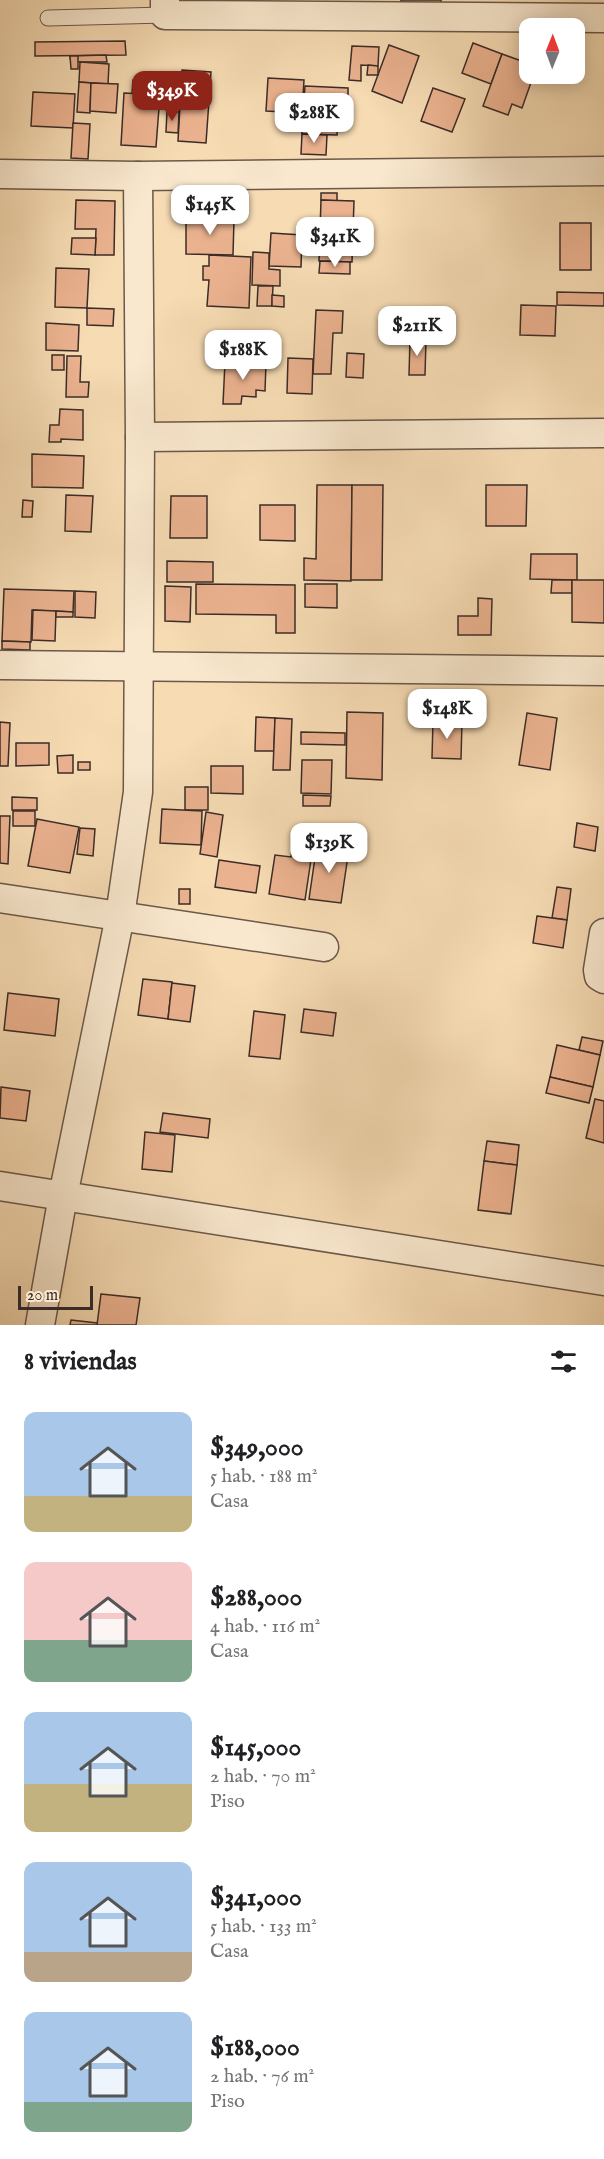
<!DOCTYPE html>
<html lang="es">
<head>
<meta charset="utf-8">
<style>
  :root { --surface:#fff; --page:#f6f6f6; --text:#202124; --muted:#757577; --accent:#8f2418 }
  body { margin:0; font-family:"IM FELL English",serif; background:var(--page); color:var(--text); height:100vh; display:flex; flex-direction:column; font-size:22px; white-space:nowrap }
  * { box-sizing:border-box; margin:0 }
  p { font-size:20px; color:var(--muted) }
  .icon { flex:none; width:33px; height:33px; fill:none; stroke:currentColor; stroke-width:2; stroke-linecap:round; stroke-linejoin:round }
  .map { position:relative; height:1325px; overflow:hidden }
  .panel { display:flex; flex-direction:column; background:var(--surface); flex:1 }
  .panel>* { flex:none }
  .needle { width:39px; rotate:1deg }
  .controls { position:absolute; left:519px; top:18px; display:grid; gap:12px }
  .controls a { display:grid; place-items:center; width:66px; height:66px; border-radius:12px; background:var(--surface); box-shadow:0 3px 15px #0003; font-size:30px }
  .scale { position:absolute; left:18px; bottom:15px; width:75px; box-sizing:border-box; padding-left:6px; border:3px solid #3b2c27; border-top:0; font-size:16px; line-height:21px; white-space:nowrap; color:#3b2c27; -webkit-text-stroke:4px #f9e8ce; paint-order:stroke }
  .price { position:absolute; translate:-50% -51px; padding:0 14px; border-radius:12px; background:#fff; color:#222; font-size:20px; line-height:39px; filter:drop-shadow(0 2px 3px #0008) }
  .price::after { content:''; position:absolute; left:50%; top:36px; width:18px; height:14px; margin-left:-9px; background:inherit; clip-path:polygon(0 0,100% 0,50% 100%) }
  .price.current { background:var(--accent); color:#fff }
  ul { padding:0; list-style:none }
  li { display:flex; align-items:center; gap:18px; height:150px; padding:0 24px }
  li span { display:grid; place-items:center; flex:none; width:168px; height:120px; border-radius:12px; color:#555 }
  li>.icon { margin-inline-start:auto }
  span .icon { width:72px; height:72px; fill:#fffc; stroke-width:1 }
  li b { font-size:26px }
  h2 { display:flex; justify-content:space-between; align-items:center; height:72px; padding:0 24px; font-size:26px }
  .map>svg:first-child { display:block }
  .building { fill:#ebb28f; stroke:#3b2c27; stroke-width:1.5 }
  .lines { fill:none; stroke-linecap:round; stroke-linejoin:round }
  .service-casing { stroke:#6a584a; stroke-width:17 }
  .minor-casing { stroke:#6a584a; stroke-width:31 }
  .service { stroke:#f9e8ce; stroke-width:15 }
  .minor { stroke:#f9e8ce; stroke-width:28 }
</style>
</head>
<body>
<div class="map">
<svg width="604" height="1325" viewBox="0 0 604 1325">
  <rect width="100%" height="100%" fill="#f6dbb3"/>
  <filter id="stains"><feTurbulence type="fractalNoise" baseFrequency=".00333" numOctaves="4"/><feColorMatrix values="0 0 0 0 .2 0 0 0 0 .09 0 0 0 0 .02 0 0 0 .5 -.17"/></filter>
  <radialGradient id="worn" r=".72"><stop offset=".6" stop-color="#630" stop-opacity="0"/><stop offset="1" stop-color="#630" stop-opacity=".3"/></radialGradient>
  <g class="building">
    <polygon points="401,0 441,0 441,7 401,6"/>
    <polygon points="125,41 126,55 35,56 35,42"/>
    <polygon points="473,43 502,54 491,84 462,73"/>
    <polygon points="389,45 419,56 402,103 372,91"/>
    <polygon points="352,46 379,47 378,66 361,65 361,81 349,80"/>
    <polygon points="502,54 530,64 530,74 534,74 522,108 512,104 508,115 483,106"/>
    <polygon points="106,55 107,62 71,62 70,56"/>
    <polygon points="70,56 78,56 78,69 71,69"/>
    <polygon points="80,62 109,64 108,84 79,82"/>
    <polygon points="368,65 378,66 378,75 367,75"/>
    <polygon points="182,70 211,72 206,143 178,141"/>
    <polygon points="268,78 304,80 302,113 266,111"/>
    <polygon points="133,80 155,82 154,94 132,93"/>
    <polygon points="79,82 91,83 90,113 77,112"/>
    <polygon points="91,83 118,84 116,113 90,111"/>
    <polygon points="305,86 348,88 348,102 304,100"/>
    <polygon points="433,88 465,99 452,132 421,121"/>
    <polygon points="33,92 75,94 73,128 31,126"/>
    <polygon points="124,93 160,95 156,147 121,145"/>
    <polygon points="304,100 339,101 337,135 302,134"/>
    <polygon points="167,111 179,112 178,133 166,132"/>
    <polygon points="73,123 90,124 88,159 71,158"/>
    <polygon points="302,134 327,135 326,155 301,154"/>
    <polygon points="321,193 337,193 337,201 321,200"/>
    <polygon points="76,200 115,201 114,255 95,255 96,229 75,229"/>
    <polygon points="321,200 354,201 352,262 319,261"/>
    <polygon points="186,218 234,219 233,255 186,254"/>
    <rect x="560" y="223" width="31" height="47"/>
    <polygon points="271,233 302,235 301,267 269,266"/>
    <polygon points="72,238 96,238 95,255 71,254"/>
    <polygon points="253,252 269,253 269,269 280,270 280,286 252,285"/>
    <polygon points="209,255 251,257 249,308 207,306 209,280 203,280 203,266 209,266"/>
    <polygon points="320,261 350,262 350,274 319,273"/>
    <polygon points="56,268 89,269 87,308 55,307"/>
    <polygon points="258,286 273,286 272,306 257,306"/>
    <polygon points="557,292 604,293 604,306 557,305"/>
    <polygon points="272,295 284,296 284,307 272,306"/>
    <polygon points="521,305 556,306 555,336 520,335"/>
    <polygon points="87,308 114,309 113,326 87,325"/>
    <polygon points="316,310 343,311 342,333 333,333 331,374 313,374"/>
    <polygon points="46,323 79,325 78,351 46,350"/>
    <polygon points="410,340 426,340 425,375 409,375"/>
    <polygon points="347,353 364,354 363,378 346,377"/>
    <rect x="52" y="355" width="12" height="15"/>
    <polygon points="67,356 81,356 80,382 89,382 88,397 66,397"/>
    <polygon points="288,358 313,359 312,394 287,393"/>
    <polygon points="225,362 266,363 265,391 256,390 256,397 242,396 241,404 223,404"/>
    <polygon points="60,409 83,410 83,440 61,439 61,442 49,442 50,425 59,425"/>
    <polygon points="32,454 84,456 83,488 32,487"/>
    <polygon points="317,485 352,485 351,581 304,580 304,558 316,559"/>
    <polygon points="352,485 383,485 382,580 351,580"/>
    <polygon points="486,485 527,485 526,526 486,526"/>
    <polygon points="66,495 93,496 91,532 65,531"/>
    <polygon points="171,496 207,496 207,538 170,538"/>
    <polygon points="23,500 33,501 32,517 22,517"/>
    <polygon points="260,505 295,505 295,541 260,540"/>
    <polygon points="531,554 577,554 577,580 530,579"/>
    <polygon points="167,561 213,562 213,582 167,582"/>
    <polygon points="552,580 572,580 572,593 551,593"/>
    <polygon points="572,580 604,580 604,623 572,622"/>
    <polygon points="196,584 295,585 295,633 276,633 276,615 196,614"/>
    <polygon points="305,584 337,584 337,608 305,607"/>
    <polygon points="165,586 191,587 190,622 165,621"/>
    <polygon points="4,589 74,591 73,612 32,610 31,642 2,641"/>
    <polygon points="75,591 96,592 95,618 75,617"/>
    <polygon points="478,598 492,599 491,635 458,635 458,616 478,616"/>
    <polygon points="33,610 56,611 55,641 32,640"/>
    <polygon points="56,611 73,612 73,617 56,617"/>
    <polygon points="2,641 30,642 30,650 2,649"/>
    <polygon points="347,712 383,713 382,780 346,778"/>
    <polygon points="527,713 557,718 550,770 519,765"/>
    <polygon points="256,717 275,718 274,751 255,751"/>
    <polygon points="275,718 292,719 290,770 273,770"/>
    <polygon points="433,721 462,722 461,759 432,758"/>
    <polygon points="0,722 10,723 8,766 0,766"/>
    <polygon points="301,732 345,733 345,745 301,744"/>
    <polygon points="16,743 49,743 49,765 16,766"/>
    <polygon points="73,755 73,773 58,773 57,756"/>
    <polygon points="302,760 332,760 331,794 301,793"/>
    <rect x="78" y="762" width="12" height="8"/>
    <polygon points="211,766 243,766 243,794 211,793"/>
    <rect x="185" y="787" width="23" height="23"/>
    <polygon points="303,795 331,796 330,806 303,806"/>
    <polygon points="12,797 37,798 37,810 12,810"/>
    <polygon points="162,809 202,811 201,845 160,843"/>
    <rect x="13" y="811" width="22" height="15"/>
    <polygon points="206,812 223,815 217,857 200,854"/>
    <polygon points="0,816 10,816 8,864 0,863"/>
    <polygon points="37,819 79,827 70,873 28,866"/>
    <polygon points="577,823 598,827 595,851 574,847"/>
    <polygon points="80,828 95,829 93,856 77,854"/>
    <polygon points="293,843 313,846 305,900 269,894 275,855 291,857"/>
    <polygon points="317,844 349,849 341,903 309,899"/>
    <polygon points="219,860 260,866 256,893 215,887"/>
    <polygon points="557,887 571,889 567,920 552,918"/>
    <rect x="179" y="889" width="11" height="15"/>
    <polygon points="537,916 567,920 563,948 533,943"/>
    <polygon points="143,979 172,982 168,1019 138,1015"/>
    <polygon points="172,983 195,986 190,1022 168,1019"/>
    <polygon points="8,993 59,999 55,1036 4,1030"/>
    <polygon points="304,1009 336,1013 333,1036 301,1032"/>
    <polygon points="254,1011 285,1015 280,1059 249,1056"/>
    <polygon points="582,1037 603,1041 600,1055 579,1050"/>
    <polygon points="557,1045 600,1055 593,1087 550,1077"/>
    <polygon points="550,1077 593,1087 589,1103 546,1093"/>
    <polygon points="1,1087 30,1091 26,1121 0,1118"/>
    <polygon points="595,1099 604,1101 604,1143 586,1138"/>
    <polygon points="163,1113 210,1119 208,1138 160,1132"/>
    <polygon points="145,1132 175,1135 172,1172 142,1169"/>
    <polygon points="487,1141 519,1145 517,1165 484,1161"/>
    <polygon points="484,1161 517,1165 511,1214 478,1210"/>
    <polygon points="101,1294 140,1298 136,1325 97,1325"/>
    <polygon points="71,1320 97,1323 97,1325 70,1325"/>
  </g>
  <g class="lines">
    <defs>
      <polyline id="service" points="48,18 165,15"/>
      <g id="minor">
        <polyline points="165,0 165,15 604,18"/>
        <polyline points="0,174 138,176 604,171"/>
        <polyline points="140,437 604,433"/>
        <polyline points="0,665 604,671"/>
        <polyline points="0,898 324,947"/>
        <polyline points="604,933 598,970 599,976 604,979"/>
        <polyline points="0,1186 604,1281"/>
        <polyline points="40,1325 63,1196 120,916 138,792 140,437 138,176"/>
      </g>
    </defs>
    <use href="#service" class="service-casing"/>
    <use href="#minor" class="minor-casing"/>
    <use href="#service" class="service"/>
    <use href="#minor" class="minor"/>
  </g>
  <rect width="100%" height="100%" filter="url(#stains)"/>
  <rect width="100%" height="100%" fill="url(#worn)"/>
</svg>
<div class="controls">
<a><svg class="needle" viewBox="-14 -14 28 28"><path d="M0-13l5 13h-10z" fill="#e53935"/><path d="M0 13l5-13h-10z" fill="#757577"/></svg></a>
</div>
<div class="scale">20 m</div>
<b class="price current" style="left:172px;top:122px">$349K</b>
<b class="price" style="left:314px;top:144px">$288K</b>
<b class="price" style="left:210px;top:236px">$145K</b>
<b class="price" style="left:335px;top:268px">$341K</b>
<b class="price" style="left:417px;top:357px">$211K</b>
<b class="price" style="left:243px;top:381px">$188K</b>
<b class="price" style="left:447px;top:740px">$148K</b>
<b class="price" style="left:329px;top:874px">$139K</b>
</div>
<section class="panel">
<h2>8 viviendas<svg class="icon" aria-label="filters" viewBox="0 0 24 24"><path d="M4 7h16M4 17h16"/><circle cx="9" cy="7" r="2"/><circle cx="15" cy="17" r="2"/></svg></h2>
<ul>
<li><span style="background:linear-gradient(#a9c7e8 70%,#c2b280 0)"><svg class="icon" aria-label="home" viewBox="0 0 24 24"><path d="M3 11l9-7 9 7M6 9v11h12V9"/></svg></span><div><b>$349,000</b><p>5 hab. · 188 m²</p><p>Casa</p></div></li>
<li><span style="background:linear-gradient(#f6c9c9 65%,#7fa58c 0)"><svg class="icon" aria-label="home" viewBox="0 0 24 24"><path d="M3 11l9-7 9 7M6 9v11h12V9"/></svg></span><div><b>$288,000</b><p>4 hab. · 116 m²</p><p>Casa</p></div></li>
<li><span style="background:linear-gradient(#a9c7e8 60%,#c2b280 0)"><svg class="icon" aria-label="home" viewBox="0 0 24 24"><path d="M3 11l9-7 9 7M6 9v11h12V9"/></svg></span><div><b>$145,000</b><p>2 hab. · 70 m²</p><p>Piso</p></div></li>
<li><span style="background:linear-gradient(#a9c7e8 75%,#b9a48a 0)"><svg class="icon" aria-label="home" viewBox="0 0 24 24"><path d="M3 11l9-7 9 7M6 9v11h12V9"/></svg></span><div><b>$341,000</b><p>5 hab. · 133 m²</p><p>Casa</p></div></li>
<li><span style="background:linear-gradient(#a9c7e8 75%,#7fa58c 0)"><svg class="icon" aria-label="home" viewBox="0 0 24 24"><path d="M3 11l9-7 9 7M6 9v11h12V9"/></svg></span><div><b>$188,000</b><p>2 hab. · 76 m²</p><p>Piso</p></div></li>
</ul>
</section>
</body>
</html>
